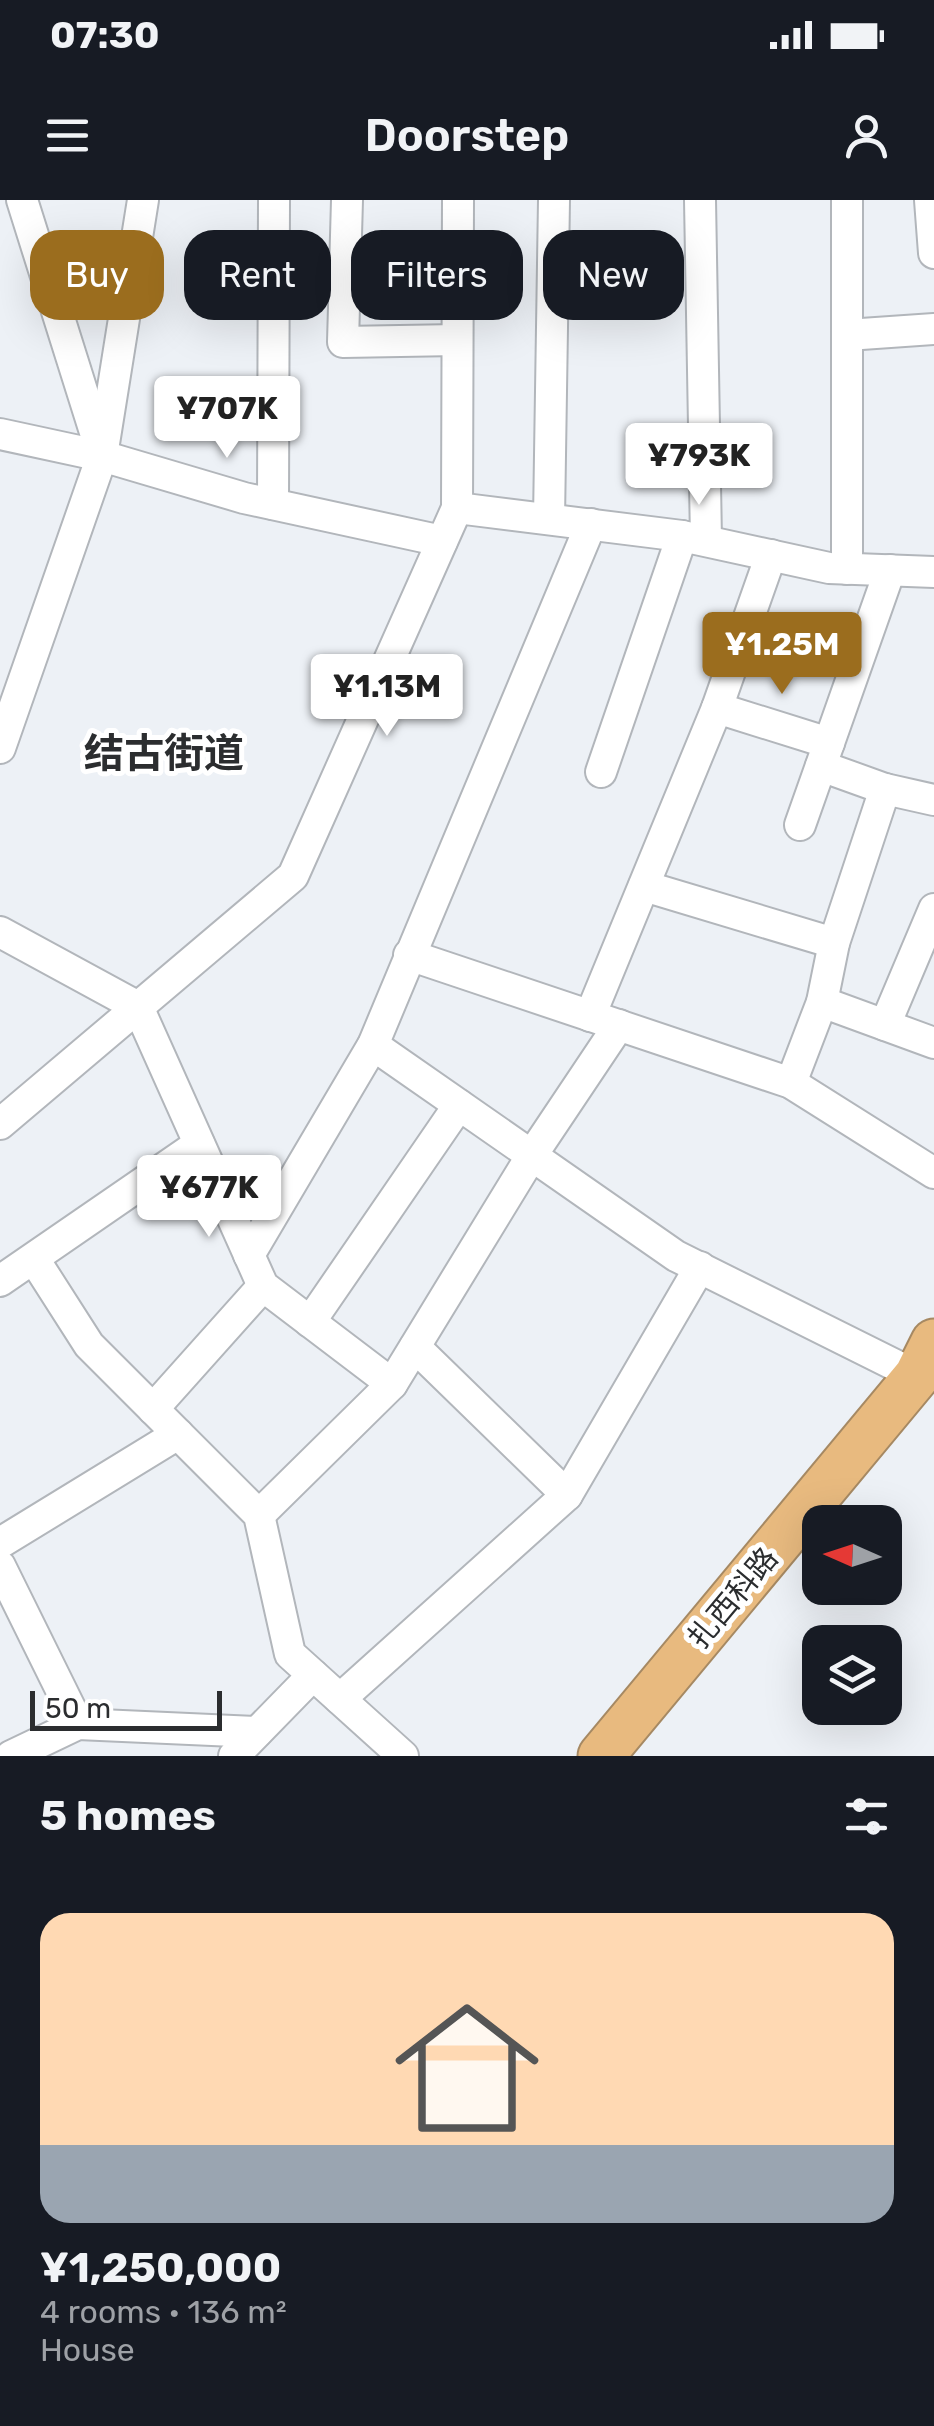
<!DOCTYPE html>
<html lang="en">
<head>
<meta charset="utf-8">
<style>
  :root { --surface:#171b24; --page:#20242c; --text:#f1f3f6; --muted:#9ea1a6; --line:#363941; --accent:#9b6d1e }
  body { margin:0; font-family:Rubik,"Noto Sans SC",sans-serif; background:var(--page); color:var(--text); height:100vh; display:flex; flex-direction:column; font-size:38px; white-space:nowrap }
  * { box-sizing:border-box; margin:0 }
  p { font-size:32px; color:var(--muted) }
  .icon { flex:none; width:55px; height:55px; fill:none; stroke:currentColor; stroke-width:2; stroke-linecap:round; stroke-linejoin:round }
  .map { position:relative; height:1556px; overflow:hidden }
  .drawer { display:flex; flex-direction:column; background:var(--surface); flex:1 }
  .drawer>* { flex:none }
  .hud { position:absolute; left:30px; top:30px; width:875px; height:90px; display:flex; gap:20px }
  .needle { width:65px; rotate:273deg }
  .controls { position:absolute; left:802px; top:1305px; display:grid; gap:20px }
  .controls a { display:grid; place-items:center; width:100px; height:100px; border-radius:20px; background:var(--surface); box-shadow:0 10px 40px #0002; font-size:50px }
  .scale { position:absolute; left:30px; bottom:25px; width:192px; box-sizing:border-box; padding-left:10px; border:5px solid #2b2d2f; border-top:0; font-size:28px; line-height:35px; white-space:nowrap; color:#2b2d2f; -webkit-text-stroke:8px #fff; paint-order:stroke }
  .price { position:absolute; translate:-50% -85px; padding:0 22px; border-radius:10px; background:#fff; color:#222; font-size:32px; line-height:65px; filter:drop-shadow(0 2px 5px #0008) }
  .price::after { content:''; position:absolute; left:50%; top:60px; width:30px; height:22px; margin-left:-15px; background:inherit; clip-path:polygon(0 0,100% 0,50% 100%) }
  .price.active { background:var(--accent); color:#fff }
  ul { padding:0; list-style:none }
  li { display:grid; align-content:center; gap:20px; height:530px; padding:0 40px }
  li+li { border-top:2px solid var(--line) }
  li span { display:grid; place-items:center; height:310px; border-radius:30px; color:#555 }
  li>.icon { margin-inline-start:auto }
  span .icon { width:180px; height:180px; fill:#fffc; stroke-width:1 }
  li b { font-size:42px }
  h2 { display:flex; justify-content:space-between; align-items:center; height:120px; padding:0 40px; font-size:42px }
  .tag { padding:0 35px; border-radius:30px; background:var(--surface); box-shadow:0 10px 40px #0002; font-size:35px; line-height:90px }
  .tag.active { background:var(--accent); color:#fff }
  .status { display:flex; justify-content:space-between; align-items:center; height:70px; padding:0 50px; background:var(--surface); direction:ltr }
  .status svg { height:28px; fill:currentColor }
  header { display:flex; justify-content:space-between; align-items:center; height:130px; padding:0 40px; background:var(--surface); font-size:45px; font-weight:600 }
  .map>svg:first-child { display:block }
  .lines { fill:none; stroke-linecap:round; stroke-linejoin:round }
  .minor-casing { stroke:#b2b6bb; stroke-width:34 }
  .highway-casing { stroke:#a68963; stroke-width:49 }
  .minor { stroke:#fff; stroke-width:30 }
  .highway { stroke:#e8ba7f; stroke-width:45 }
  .labels { text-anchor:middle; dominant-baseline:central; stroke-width:10; stroke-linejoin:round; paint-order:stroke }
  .street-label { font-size:30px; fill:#2b2d2f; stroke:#fff }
  .district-label { font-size:40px; font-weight:bold; fill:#2b2d2f; stroke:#fff }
</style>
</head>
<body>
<div class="status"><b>07:30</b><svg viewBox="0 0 49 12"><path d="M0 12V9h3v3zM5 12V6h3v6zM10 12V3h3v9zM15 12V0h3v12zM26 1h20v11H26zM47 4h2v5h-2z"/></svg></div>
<header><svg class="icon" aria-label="menu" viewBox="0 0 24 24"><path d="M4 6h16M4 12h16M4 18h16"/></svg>Doorstep<svg class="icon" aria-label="person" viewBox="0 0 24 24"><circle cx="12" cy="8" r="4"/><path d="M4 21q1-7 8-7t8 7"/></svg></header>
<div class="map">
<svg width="934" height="1556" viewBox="0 0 934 1556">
  <rect width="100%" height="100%" fill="#edf1f6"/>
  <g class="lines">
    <defs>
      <g id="minor">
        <polyline points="22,0 100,248"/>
        <polyline points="347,0 343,142 457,140"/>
        <polyline points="700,0 706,340"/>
        <polyline points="847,0 847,369"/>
        <polyline points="930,0 934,53"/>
        <polyline points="847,135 934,129"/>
        <polyline points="0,234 102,256 244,298 442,341"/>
        <polyline points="273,304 274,0"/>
        <polyline points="457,308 682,336 829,368 934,372"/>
        <polyline points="549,319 554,0"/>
        <polyline points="717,508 829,543"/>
        <polyline points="0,548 102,256 143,0"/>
        <polyline points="821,566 885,589 934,600"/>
        <polyline points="601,572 682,336"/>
        <polyline points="800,625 890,370"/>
        <polyline points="644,686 834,743"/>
        <polyline points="0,732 138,807 263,1086 392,1184"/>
        <polyline points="409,755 791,883 934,973"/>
        <polyline points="822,802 934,843"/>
        <polyline points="590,816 717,508 771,355"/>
        <polyline points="885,825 934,709"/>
        <polyline points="373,845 676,1056 917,1176"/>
        <polyline points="791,883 822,802 834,743 885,589"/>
        <polyline points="0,924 293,676 457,308 458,0"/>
        <polyline points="249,1055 373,845 591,324"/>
        <polyline points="34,1059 89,1145 259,1315 290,1454 403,1556"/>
        <polyline points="0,1081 199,944"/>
        <polyline points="310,1122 459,905"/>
        <polyline points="415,1147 567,1295"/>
        <polyline points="153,1209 263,1086"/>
        <polyline points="259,1315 392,1184 532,955 619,825"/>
        <polyline points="0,1343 178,1234"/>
        <polyline points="0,1366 78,1524"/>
        <polyline points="340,1499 567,1295 700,1067"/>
        <polyline points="11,1556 78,1524 257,1532"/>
        <polyline points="234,1556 313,1475"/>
      </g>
      <polyline id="highway" points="601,1556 917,1176 934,1142"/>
    </defs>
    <use href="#minor" class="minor-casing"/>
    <use href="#highway" class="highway-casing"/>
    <use href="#minor" class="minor"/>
    <use href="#highway" class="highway"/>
  </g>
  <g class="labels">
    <g class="street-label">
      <text transform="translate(733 1398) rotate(-50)">扎西科路</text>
    </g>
    <g class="district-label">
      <text x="164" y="553">结古街道</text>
    </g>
  </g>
</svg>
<div class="controls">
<a><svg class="needle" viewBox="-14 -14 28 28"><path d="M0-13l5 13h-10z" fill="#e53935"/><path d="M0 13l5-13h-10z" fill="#9ea1a6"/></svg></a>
<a><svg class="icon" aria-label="layers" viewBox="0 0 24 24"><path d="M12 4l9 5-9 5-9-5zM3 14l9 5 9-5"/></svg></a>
</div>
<div class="scale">50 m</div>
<b class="price" style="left:227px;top:261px">¥707K</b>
<b class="price" style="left:699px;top:308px">¥793K</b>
<b class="price active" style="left:782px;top:497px">¥1.25M</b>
<b class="price" style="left:387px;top:539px">¥1.13M</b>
<b class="price" style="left:209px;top:1040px">¥677K</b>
<div class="hud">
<a class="tag active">Buy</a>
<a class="tag">Rent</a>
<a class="tag">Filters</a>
<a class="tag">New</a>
</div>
</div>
<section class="drawer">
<h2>5 homes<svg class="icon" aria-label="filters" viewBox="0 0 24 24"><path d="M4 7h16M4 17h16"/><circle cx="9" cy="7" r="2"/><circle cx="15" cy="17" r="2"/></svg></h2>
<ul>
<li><span style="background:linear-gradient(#ffd9b3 75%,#9aa5b1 0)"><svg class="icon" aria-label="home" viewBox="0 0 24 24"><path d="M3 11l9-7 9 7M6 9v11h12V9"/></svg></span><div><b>¥1,250,000</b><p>4 rooms · 136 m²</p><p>House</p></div></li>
</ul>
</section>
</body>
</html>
